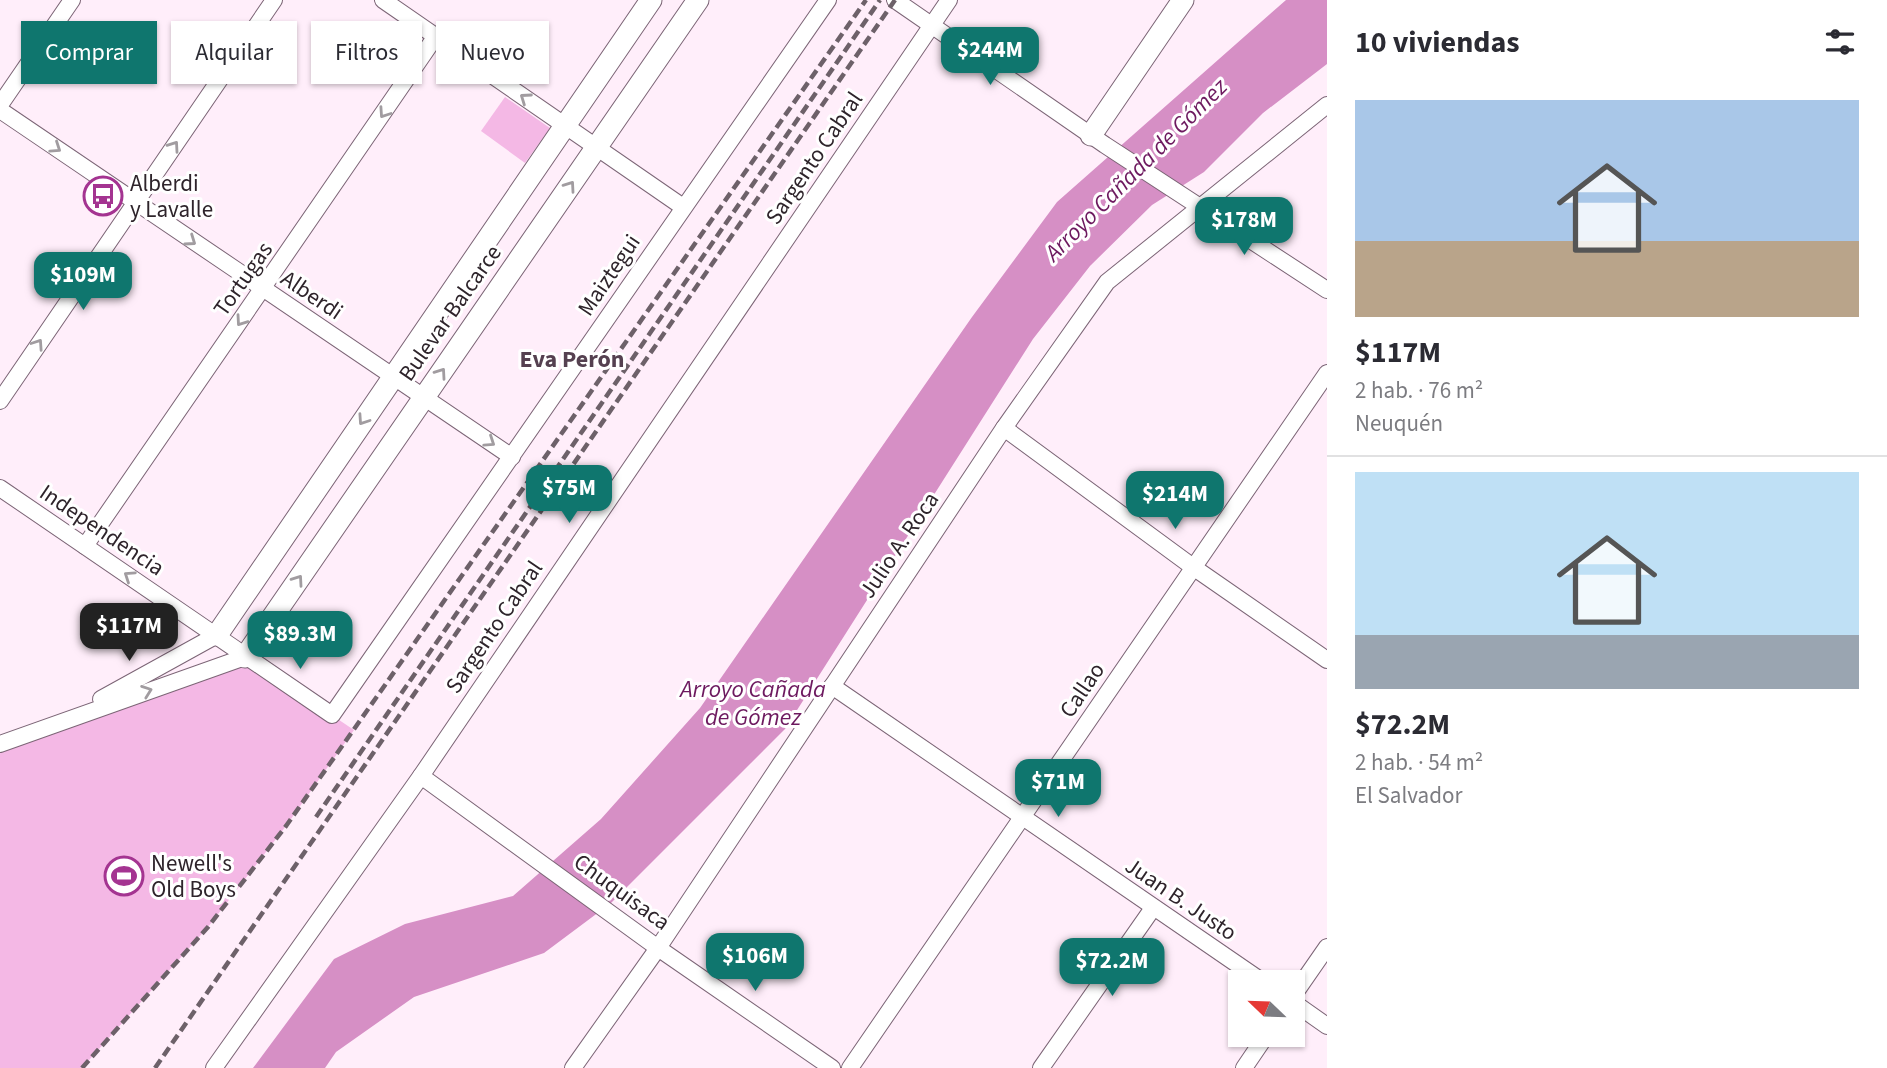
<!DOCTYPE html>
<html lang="es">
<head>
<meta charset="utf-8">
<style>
  :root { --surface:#fff; --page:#f7f7f7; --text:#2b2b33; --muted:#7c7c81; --line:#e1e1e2; --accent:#0f766e }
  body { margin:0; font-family:"Source Sans 3",sans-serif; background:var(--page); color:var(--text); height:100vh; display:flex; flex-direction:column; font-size:26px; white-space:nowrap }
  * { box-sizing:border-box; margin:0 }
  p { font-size:23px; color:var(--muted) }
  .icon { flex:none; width:38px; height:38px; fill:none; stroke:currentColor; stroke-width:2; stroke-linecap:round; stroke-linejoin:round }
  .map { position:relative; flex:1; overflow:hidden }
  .panel { display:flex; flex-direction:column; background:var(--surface); width:560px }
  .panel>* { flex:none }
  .banner { position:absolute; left:21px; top:21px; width:665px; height:63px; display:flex; gap:14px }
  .needle { width:46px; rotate:293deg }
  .fabs { position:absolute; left:1228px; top:970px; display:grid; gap:14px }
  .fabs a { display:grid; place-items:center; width:77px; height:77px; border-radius:0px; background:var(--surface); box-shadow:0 2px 5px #0004; font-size:35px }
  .price { position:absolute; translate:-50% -60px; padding:0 16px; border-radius:14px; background:var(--accent); color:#fff; font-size:23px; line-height:46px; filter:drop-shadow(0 2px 4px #0008) }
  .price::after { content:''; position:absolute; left:50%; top:42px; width:21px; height:16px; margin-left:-10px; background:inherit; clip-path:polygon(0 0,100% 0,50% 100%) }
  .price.selected { background:#222; color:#fff }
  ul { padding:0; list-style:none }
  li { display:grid; align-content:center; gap:14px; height:371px; padding:0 28px }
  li+li { border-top:2px solid var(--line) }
  li span { display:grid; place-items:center; height:217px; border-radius:0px; color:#555 }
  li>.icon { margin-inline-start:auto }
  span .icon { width:126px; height:126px; fill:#fffc; stroke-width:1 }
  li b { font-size:30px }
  h2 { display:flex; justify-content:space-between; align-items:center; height:84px; padding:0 28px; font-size:30px }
  .chip { padding:0 24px; border-radius:0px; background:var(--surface); box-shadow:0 2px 5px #0004; font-size:24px; line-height:63px }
  .chip.selected { background:var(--accent); color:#fff }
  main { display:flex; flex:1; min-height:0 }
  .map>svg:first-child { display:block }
  .green { fill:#f4b8e5 }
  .water { fill:#d68fc5 }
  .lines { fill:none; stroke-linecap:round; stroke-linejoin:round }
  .street-casing { stroke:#7c6576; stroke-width:18 }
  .secondary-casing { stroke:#7c6576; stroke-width:23 }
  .street { stroke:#fff; stroke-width:16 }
  .secondary { stroke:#fff; stroke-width:21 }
  .rail { stroke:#6d6169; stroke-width:4.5; stroke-dasharray:10 5; stroke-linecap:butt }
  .oneway { stroke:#a19ca0 }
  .labels { text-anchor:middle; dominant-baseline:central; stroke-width:6; stroke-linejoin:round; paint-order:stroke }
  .street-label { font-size:23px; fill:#2e242b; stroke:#fff }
  .poi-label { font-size:23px; fill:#2e242b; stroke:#fff; text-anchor:start }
  .water-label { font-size:24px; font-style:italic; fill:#6d195f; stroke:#fff }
  .neighbourhood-label { font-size:24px; font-weight:bold; fill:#554050; stroke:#fff }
</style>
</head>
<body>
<main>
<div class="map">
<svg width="1327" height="1068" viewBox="0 0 1327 1068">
  <rect width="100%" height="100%" fill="#ffeefa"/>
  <g class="green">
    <polygon points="505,97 550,128 525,163 481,131"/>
    <polygon points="245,657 354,730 286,826 208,927 82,1068 0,1068 0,744"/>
  </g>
  <polygon class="water" points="1286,0 1327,0 1327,64 1263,113 1204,172 1152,205 1090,266 1033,339 785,729 611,903 544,953 414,997 336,1052 325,1068 253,1068 334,959 405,924 513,896 601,819 700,708 972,317 1057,202"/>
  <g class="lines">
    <defs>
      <g id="street">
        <polyline points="383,0 683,207"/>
        <polyline points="895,0 1105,145 1327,290"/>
        <polyline points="0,105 72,0"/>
        <polyline points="0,110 512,457"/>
        <polyline points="0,401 274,0"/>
        <polyline points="1004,428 1193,567 1327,660"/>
        <polyline points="0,488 332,715 828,0"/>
        <polyline points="85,546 436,36"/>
        <polyline points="832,686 1263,982"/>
        <polyline points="101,699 217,635"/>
        <polyline points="0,744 245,657"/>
        <polyline points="421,776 658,948 832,1068"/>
        <polyline points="1293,996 1327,947"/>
        <polyline points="1293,1002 1327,1026"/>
        <polyline points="214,1068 421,776 949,0"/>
        <polyline points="573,1068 658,948 1004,428 1107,282 1327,105"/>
        <polyline points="850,1068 1327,373"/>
        <polyline points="1041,1068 1153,908"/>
        <polyline points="1244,1068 1267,1034"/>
      </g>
      <g id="secondary">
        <polyline points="1091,135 1183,0"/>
        <polyline points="217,635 651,0"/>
        <polyline points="245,657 698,0"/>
      </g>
    </defs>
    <use href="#street" class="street-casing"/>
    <use href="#secondary" class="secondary-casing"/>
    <use href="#street" class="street"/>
    <use href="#secondary" class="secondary"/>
    <g class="rail">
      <polyline points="316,817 880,0"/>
      <polyline points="82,1068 208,927 286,826 866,0"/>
      <polyline points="155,1068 895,0"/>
    </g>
  </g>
  <defs><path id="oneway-chevron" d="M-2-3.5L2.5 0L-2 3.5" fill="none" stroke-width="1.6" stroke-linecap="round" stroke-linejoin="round" transform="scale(1.75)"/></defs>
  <g class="oneway">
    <use href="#oneway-chevron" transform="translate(525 98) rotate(-145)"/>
    <use href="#oneway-chevron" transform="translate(384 113) rotate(124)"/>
    <use href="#oneway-chevron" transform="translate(174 146) rotate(-55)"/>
    <use href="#oneway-chevron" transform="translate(56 148) rotate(34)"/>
    <use href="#oneway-chevron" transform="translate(570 186) rotate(-55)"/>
    <use href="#oneway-chevron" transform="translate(191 241) rotate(35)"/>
    <use href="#oneway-chevron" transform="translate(241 321) rotate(125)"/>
    <use href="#oneway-chevron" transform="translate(38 344) rotate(-56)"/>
    <use href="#oneway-chevron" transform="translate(441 373) rotate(-55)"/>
    <use href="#oneway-chevron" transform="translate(363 420) rotate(124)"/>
    <use href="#oneway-chevron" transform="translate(490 442) rotate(34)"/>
    <use href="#oneway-chevron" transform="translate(129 576) rotate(-146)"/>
    <use href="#oneway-chevron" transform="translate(298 580) rotate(-55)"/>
    <use href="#oneway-chevron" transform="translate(147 691) rotate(-20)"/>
  </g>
  <defs>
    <symbol id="bus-ring" viewBox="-11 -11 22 22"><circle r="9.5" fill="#fff" stroke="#a43491" stroke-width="1.5"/><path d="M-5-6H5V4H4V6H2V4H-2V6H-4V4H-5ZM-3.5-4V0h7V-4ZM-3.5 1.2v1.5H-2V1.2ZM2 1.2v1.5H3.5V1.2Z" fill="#a43491"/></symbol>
    <symbol id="stadium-ring" viewBox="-11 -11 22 22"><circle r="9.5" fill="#fff" stroke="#a43491" stroke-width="1.5"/><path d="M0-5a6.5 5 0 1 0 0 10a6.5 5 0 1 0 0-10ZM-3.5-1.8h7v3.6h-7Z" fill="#a43491"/></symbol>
  </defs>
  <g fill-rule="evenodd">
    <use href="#bus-ring" x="81" y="174" width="44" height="44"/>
    <use href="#stadium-ring" x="102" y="854" width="44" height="44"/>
  </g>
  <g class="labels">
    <g class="street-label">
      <text transform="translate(814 158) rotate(-56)">Sargento Cabral</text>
      <text transform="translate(609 275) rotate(-56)">Maiztegui</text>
      <text transform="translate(243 279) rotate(-55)">Tortugas</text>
      <text transform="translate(312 295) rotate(34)">Alberdi</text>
      <text transform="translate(450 313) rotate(-55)">Bulevar Balcarce</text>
      <text transform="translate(102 530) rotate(34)">Independencia</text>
      <text transform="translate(899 545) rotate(-56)">Julio A. Roca</text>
      <text transform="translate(494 627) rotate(-56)">Sargento Cabral</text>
      <text transform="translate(1082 690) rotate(-56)">Callao</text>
      <text transform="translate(622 892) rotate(36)">Chuquisaca</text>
      <text transform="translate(1181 899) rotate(34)">Juan B. Justo</text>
    </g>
    <g class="poi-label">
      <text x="130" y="183">Alberdi<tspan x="130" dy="26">y Lavalle</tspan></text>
      <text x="151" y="863">Newell's<tspan x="151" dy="26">Old Boys</tspan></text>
    </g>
    <g class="water-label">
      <text transform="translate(1136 170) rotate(-45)">Arroyo Cañada de Gómez</text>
      <text x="753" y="689">Arroyo Cañada<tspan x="753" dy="28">de Gómez</tspan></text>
    </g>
    <g class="neighbourhood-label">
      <text x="572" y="359">Eva Perón</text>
    </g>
  </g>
</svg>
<div class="fabs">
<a><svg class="needle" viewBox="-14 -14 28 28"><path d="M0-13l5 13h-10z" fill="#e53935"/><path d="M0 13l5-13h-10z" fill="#7c7c81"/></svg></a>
</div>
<b class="price" style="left:990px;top:87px">$244M</b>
<b class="price" style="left:1244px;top:257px">$178M</b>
<b class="price" style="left:83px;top:312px">$109M</b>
<b class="price" style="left:569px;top:525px">$75M</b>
<b class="price" style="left:1175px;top:531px">$214M</b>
<b class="price selected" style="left:129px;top:663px">$117M</b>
<b class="price" style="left:300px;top:671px">$89.3M</b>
<b class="price" style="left:1058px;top:819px">$71M</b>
<b class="price" style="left:755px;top:993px">$106M</b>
<b class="price" style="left:1112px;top:998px">$72.2M</b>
<div class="banner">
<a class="chip selected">Comprar</a>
<a class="chip">Alquilar</a>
<a class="chip">Filtros</a>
<a class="chip">Nuevo</a>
</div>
</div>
<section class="panel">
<h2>10 viviendas<svg class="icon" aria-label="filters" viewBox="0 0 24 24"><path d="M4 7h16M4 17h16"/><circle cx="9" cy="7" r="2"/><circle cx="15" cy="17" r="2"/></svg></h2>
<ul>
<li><span style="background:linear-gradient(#a9c7e8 65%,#b9a48a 0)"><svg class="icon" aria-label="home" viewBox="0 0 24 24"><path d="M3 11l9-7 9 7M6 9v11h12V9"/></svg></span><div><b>$117M</b><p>2 hab. · 76 m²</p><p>Neuquén</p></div></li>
<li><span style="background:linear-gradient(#bfe0f5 75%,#9aa5b1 0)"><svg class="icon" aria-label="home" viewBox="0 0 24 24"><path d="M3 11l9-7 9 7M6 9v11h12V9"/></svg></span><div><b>$72.2M</b><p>2 hab. · 54 m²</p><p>El Salvador</p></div></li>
</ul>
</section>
</main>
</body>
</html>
